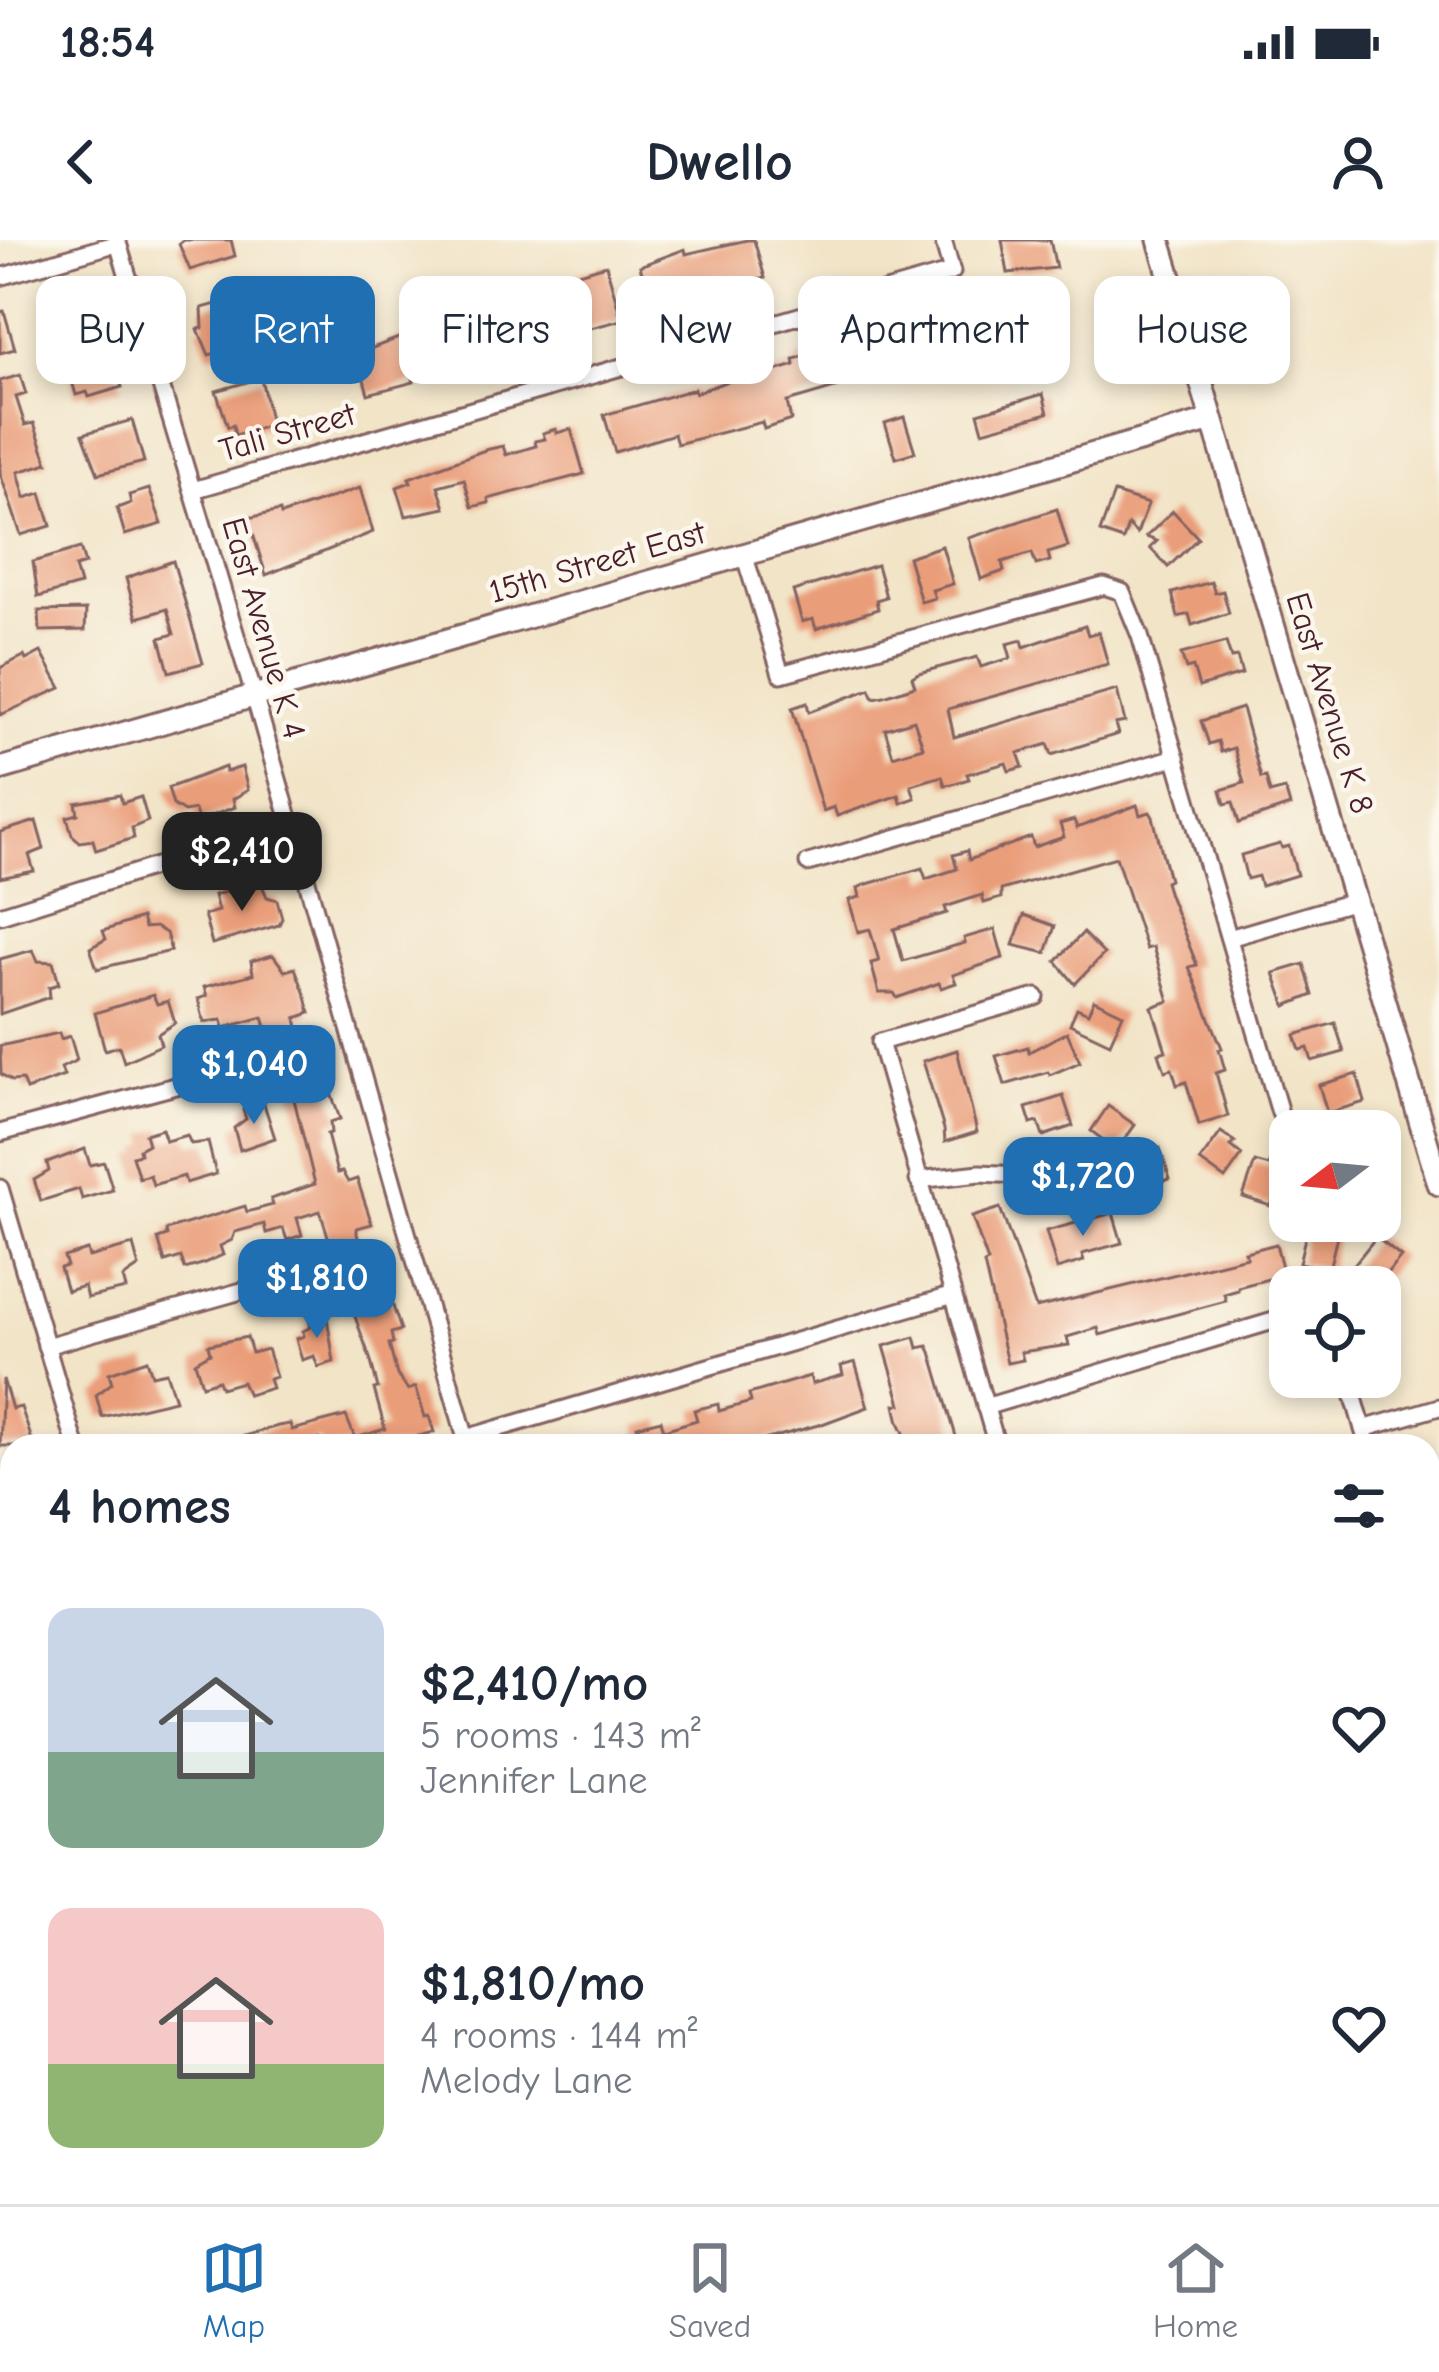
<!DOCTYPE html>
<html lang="en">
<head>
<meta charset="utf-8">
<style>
  :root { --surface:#fff; --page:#f2f2f3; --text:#1f2937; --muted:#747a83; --line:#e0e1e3; --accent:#1f6fb2 }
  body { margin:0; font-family:"Comic Neue",sans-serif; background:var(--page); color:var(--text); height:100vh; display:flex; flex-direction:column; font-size:45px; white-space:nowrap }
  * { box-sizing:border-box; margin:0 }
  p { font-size:39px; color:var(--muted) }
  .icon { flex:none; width:66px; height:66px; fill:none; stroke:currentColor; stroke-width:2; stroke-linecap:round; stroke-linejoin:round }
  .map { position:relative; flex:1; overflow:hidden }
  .side { position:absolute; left:0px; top:1194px; width:1440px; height:771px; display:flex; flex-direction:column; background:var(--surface); border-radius:36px 36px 0 0; box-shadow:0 6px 18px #0003 }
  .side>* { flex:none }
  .top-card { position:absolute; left:36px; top:36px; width:1368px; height:108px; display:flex; gap:24px }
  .needle { width:78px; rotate:254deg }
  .fabs { position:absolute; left:1269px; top:870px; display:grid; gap:24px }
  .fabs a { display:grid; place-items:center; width:132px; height:132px; border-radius:24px; background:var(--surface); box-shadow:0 6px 18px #0003; font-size:60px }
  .price { position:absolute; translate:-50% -102px; padding:0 27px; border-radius:24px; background:var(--accent); color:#fff; font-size:39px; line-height:78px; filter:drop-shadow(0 3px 6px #0008) }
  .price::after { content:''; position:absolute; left:50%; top:72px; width:36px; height:27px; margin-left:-18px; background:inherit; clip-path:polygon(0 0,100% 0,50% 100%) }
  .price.selected { background:#222; color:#fff }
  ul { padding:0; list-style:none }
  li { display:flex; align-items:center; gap:36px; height:300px; padding:0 48px }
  li span { display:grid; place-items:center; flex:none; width:336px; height:240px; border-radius:24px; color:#555 }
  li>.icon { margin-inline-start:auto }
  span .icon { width:144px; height:144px; fill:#fffc; stroke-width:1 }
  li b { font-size:51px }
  h2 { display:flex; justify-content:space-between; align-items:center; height:144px; padding:0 48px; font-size:51px }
  .pill { padding:0 42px; border-radius:24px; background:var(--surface); box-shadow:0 6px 18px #0003; font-size:42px; line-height:108px }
  .pill.selected { background:var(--accent); color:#fff }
  .status { display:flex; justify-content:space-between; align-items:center; height:84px; padding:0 60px; background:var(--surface); direction:ltr }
  .status svg { height:33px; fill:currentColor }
  header { display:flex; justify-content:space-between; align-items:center; height:156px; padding:0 48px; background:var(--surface); font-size:54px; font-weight:800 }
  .tab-bar { display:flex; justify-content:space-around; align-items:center; height:168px; border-top:3px solid var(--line); background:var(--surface); font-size:33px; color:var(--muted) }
  .tab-bar a { display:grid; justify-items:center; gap:6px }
  .tab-bar .selected { color:var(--accent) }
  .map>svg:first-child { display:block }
  .building { fill:#ea9d79; fill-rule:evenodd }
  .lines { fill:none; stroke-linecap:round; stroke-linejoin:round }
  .lane-casing { stroke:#856462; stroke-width:14 }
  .street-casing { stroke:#856462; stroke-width:21 }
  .secondary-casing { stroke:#856462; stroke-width:27 }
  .lane { stroke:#fff; stroke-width:8 }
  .street { stroke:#fff; stroke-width:15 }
  .secondary { stroke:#fff; stroke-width:21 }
  .labels { text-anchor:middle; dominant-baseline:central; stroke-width:9; stroke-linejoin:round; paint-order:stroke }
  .street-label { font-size:33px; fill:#4a1f2b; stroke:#fbf7ec }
</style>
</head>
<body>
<div class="status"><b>18:54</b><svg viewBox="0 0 49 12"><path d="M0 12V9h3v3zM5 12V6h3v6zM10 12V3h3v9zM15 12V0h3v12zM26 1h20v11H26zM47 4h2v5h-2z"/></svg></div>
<header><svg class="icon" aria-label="back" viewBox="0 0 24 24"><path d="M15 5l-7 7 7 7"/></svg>Dwello<svg class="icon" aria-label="person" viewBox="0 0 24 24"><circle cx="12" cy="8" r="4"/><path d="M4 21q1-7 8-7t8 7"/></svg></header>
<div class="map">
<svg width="1439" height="1964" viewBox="0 0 1439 1964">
  <rect width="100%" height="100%" fill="#fbf7ec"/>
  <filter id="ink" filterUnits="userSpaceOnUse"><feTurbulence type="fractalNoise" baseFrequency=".00833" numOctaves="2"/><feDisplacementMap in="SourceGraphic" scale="24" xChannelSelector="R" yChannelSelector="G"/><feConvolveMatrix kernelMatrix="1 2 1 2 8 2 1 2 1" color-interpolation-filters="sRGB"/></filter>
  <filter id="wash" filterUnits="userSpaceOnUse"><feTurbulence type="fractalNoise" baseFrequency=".004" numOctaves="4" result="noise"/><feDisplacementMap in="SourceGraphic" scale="48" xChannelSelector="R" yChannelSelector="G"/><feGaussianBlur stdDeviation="2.7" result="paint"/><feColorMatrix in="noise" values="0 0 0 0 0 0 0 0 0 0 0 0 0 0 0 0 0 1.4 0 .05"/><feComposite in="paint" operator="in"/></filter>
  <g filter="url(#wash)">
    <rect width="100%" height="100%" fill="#f2e4c7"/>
    <g id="blocks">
      <g class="building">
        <polygon points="184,0 231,0 235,16 190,30 179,4"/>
        <polygon points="747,0 754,0 765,38 683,59 684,63 672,67 670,61 652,66 640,26 685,9 686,14"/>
        <polygon points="1002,0 1050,0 1056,28 1008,33"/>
        <polygon points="606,25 622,80 531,103 529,99 516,103 507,73 565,51 563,45 580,40 578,33"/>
        <polygon points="96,57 100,70 96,71 122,147 89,157 87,152 76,155 71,138 82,135 79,123 89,120 81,91 54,97 49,81 61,78 58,68"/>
        <polygon points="238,58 255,103 209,115 198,89 203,88 202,68"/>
        <polygon points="984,63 1017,97 980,128 945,91"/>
        <polygon points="4,71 15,109 0,113 0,72"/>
        <polygon points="477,84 488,121 449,132 438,96"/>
        <polygon points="921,88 932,125 893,136 882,99"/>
        <polygon points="401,97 414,142 368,154 357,114"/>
        <polygon points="834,108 845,145 787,162 791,180 764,189 762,182 677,204 674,194 615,212 604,175 694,149 695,153 758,130 759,136 795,125 794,119"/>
        <polygon points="20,135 26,154 16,157 25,185 34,183 48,223 18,232 25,258 41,253 51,286 21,295 0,233 0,141"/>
        <polygon points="261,138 271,185 235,195 233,185 228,187 216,151"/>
        <polygon points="1043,154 1048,173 983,191 978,173"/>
        <polygon points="904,177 915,212 896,218 885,183"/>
        <polygon points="132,180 144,222 98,234 83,194"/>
        <polygon points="556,189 557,193 571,189 584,234 488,259 489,263 472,267 464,239 438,246 445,268 406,276 397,247 411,242 409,238 485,210 503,206 506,215 536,206 535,201 545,199 543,193"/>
        <polygon points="360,248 373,292 266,335 248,278 280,271 281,275"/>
        <polygon points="149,249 162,284 125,295 117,268 131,263 129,255"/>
        <polygon points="1114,253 1148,264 1137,294 1128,285 1123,300 1100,292"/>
        <polygon points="1057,269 1068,307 1048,313 1050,321 1036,325 1032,313 1002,322 1004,331 981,339 969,298"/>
        <polygon points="1173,271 1198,298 1168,327 1150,308 1157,301 1146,297"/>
        <polygon points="942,306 953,344 932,350 935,358 921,362 908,317"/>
        <polygon points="80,308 85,324 75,327 80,345 38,357 33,322"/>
        <polygon points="173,321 203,423 169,432 160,398 174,394 167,369 137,378 126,338"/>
        <polygon points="877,325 886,357 876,360 878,369 816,389 813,379 802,382 793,351"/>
        <polygon points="1211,342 1215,353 1223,351 1229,373 1192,385 1189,374 1178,377 1172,353"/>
        <polygon points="86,370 85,390 40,391 39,371"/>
        <path d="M1085,386L1088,395L1099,392L1108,424L948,469L954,497L1117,450L1125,482L1115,484L1118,494L1052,515L1048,504L1018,513L1023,527L1009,531L1006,523L967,534L969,539L952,544L945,545L942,536L911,545L915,558L901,563L899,555L837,576L834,567L823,571L792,468L807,463L809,472L870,449L874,458L884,456L915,446L912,437L919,433L977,417L981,427L1011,418L1007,404L1022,400L1024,407ZM914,480L923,507L893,516L885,489Z"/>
        <polygon points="1226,402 1231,418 1237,417 1242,434 1199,447 1193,427 1186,429 1181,414"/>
        <polygon points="41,412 61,448 0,475 0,428 24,416 26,420"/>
        <polygon points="1242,468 1261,538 1266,537 1270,553 1285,549 1290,566 1239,583 1233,562 1225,564 1221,550 1244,543 1234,508 1221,512 1218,501 1209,504 1201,481"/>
        <polygon points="225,527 226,532 242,527 248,550 233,559 235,567 198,581 195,570 184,572 173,565 168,548"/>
        <polygon points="120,555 122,563 141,557 148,581 132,588 134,598 96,610 93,600 80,602 72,595 67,577 78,574 76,563"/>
        <polygon points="1137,565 1140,575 1150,572 1153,577 1169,640 1165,642 1169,655 1197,725 1189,727 1222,808 1219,809 1225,830 1216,833 1228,876 1199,885 1186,842 1177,845 1172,829 1165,831 1159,813 1166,811 1152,767 1169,761 1153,707 1146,709 1116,617 1001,650 1001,658 984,663 982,655 945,667 947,673 894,689 903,721 965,703 964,698 995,689 1003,718 953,735 956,743 941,748 939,743 897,758 894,753 879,753 871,723 879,721 870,689 858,692 849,660 860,657 858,648 864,645 922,628 926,639 957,629 953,615 967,611 969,620 1031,597 1034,607 1064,597 1060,584 1074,580 1077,588"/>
        <polygon points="36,581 44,609 29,615 34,631 0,638 0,592"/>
        <polygon points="1280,604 1282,608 1289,606 1297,635 1261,646 1258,636 1247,639 1241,615"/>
        <polygon points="261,643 267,657 277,660 282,678 279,685 212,704 204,675 218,671 214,655"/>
        <polygon points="1024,675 1055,686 1046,713 1013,705"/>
        <polygon points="141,678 144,688 155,687 166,693 171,711 97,729 90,708 106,699 103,691"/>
        <polygon points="1083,693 1104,714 1075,744 1056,721"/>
        <polygon points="33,710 38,721 53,722 59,744 49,747 50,757 0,774 0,719"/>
        <polygon points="273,715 285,731 295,728 306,757 310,773 296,778 299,793 270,801 263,777 224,788 222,780 204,782 198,759 207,756 204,747 253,734 251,721"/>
        <polygon points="1304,724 1313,755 1286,766 1274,733"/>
        <polygon points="153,755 157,764 168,761 175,783 158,794 161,805 124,822 119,806 105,810 95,773"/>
        <polygon points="1094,760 1123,774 1110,803 1070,784 1077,768 1088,773"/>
        <polygon points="1335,783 1344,812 1312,821 1308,808 1300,810 1295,795"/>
        <polygon points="1067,792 1080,822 1050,835 1048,832 1005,845 996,816 1028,807 1029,812"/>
        <polygon points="59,793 61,799 70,796 77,820 61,828 64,836 26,850 22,840 12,841 1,834 0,806"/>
        <polygon points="957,810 977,892 945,902 944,889 923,821"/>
        <polygon points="308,821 315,836 324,834 340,879 330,882 331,893 327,894 337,933 342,932 348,942 357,939 372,984 357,988 357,994 372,1041 376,1040 378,1047 386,1045 401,1090 391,1093 393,1103 389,1104 397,1135 408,1150 416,1147 425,1177 429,1176 434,1192 418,1196 420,1206 321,1206 319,1199 294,1206 224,1206 224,1202 278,1186 290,1184 292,1190 346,1176 355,1198 385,1189 374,1149 378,1148 370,1118 345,1049 350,1047 346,1038 355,1036 347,1011 333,1012 320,971 297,978 302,995 287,1000 283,988 266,993 264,984 235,992 232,1000 220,1006 223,1015 202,1024 185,1029 181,1017 165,1022 158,999 167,996 166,990 245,966 247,972 273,965 271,959 315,944 286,827"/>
        <polygon points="1357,834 1365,862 1327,873 1319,845"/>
        <polygon points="1063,856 1073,886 1043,896 1038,882 1031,884 1026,868"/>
        <polygon points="263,861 275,898 240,910 234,888 246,879 243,870 247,865"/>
        <polygon points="1108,866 1135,885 1117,910 1091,891"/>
        <polygon points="162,889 166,901 187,895 191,904 208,902 216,934 186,943 184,936 153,945 150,935 139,938 132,916 140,914 139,909 148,904 145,894"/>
        <polygon points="1221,892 1235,902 1231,906 1242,915 1225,939 1200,921"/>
        <polygon points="1160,908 1170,939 1138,949 1134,935 1126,938 1121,920"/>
        <polygon points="85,909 90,925 104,922 113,950 82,959 79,949 41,961 34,940 49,931 47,923"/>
        <polygon points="1271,920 1285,925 1271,966 1243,957 1255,922 1269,926"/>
        <polygon points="1000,968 1036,1068 1247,1017 1245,1012 1276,1004 1284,1035 1238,1047 1238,1050 1224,1054 1226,1061 1100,1095 1098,1088 1067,1097 1069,1105 1021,1112 1023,1120 1007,1123 984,1024 988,1022 972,977"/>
        <polygon points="1113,973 1122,1003 1082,1014 1084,1021 1057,1029 1046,991"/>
        <polygon points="1308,985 1338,992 1329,1029 1299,1023"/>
        <polygon points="1376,997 1401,1017 1378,1045 1368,1037 1362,1043 1348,1032"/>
        <polygon points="133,1005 139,1027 123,1038 126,1049 87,1058 84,1046 67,1051 60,1028 67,1026 64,1017 87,1010 89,1017"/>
        <polygon points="326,1071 334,1122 318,1127 314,1116 302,1120 296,1099 304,1096 303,1091 311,1087 308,1077"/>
        <polygon points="247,1097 252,1113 267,1109 276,1137 269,1139 272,1148 248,1155 242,1142 221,1148 218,1140 202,1145 195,1122 210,1113 208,1105"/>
        <polygon points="915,1097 918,1108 928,1106 931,1112 958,1203 910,1206 899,1182 895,1165 901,1164 884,1106"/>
        <polygon points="147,1120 152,1135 166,1132 175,1160 102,1177 96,1155 112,1143 109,1133"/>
        <polygon points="855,1122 868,1167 822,1184 742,1206 612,1206 612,1202 639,1194 637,1186 661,1180 664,1190 697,1180 694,1170 718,1164 719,1171 751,1162 749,1154 810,1136 812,1144 843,1135 841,1126"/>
        <polygon points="3,1139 12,1169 21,1167 34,1206 0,1206"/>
      </g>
    </g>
  </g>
  <g filter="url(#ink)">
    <use href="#blocks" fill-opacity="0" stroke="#856462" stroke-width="3"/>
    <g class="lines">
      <defs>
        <polyline id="lane" points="1276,1953 1279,1964"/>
        <g id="street">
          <polyline points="0,37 118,3 254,455 468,1206"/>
          <polyline points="193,250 952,32 943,0"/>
          <polyline points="744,314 781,434 1104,346 1122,352 1140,396 1280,873"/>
          <polyline points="808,623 1176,517"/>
          <polyline points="0,675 291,584"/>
          <polyline points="1229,698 1355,661"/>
          <polyline points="0,893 183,844"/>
          <polyline points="918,940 980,933 1077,938"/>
          <polyline points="0,948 76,1206"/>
          <polyline points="46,1106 245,1050"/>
          <polyline points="1348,1137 1368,1206"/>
          <polyline points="985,1167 1290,1076"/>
          <polyline points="1363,1189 1439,1167"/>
          <polyline points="466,1198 950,1056"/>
          <polyline points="997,1206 880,802 1036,757"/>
          <polyline points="1428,1414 1439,1453"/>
          <polyline points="0,1470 12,1467"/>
          <polyline points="0,1702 12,1700"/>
          <polyline points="1010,1953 1013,1964"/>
          <polyline points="1225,1953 1228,1964"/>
          <polyline points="0,1957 13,1953"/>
          <polyline points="878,1964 915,1953"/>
        </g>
        <g id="secondary">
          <polyline points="1159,0 1439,944"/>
          <polyline points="0,529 1212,180"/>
        </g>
      </defs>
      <use href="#lane" class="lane-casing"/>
      <use href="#street" class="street-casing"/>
      <use href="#secondary" class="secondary-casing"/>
      <use href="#lane" class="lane"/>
      <use href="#street" class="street"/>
      <use href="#secondary" class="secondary"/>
    </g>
  </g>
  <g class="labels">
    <g class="street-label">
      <text transform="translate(287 192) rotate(-16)">Tali Street</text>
      <text transform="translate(597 322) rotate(-16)">15th Street East</text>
      <text transform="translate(264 388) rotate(74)">East Avenue K 4</text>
      <text transform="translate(1330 463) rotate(73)">East Avenue K 8</text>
    </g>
  </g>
</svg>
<div class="fabs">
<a><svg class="needle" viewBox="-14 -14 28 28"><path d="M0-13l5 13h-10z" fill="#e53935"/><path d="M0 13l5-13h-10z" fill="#747a83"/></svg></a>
<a><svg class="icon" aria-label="locate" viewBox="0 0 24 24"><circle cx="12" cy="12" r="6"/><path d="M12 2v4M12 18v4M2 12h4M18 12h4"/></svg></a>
</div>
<b class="price selected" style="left:242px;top:674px">$2,410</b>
<b class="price" style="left:254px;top:887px">$1,040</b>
<b class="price" style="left:1083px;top:999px">$1,720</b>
<b class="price" style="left:317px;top:1101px">$1,810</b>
<div class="top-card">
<a class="pill">Buy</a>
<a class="pill selected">Rent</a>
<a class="pill">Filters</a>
<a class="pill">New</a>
<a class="pill">Apartment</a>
<a class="pill">House</a>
</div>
<section class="side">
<h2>4 homes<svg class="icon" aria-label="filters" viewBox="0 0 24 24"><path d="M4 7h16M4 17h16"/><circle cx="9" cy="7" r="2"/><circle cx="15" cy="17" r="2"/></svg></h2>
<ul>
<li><span style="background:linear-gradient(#c9d6e8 60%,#7fa58c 0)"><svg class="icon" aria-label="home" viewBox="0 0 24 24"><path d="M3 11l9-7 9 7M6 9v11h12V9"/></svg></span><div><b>$2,410/mo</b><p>5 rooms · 143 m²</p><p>Jennifer Lane</p></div><svg class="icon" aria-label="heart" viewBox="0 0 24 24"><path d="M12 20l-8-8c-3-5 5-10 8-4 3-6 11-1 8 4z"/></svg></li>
<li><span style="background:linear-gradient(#f6c9c9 65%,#8fb573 0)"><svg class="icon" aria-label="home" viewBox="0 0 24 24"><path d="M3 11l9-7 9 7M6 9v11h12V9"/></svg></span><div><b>$1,810/mo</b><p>4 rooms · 144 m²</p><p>Melody Lane</p></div><svg class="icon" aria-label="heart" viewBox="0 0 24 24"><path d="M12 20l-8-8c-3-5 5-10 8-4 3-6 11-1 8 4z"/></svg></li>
</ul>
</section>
</div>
<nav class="tab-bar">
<a class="selected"><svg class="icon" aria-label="map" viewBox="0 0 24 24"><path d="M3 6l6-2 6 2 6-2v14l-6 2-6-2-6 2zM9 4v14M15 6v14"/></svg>Map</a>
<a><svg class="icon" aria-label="saved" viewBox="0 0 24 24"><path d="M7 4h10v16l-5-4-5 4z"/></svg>Saved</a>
<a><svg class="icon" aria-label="home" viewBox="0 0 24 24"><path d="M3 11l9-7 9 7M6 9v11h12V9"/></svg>Home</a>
</nav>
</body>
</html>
